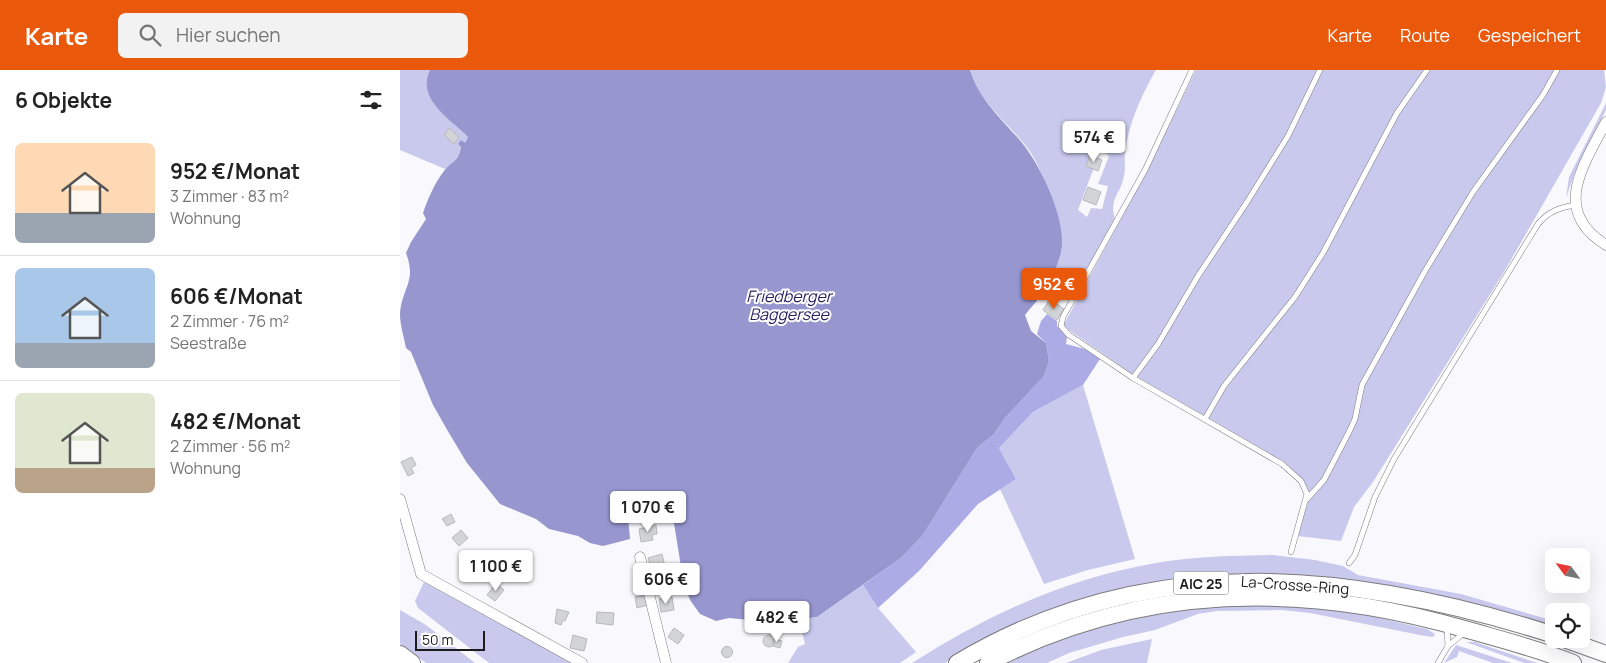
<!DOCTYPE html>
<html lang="de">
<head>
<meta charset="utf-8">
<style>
  :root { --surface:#fff; --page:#f2f2f2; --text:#222; --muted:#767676; --line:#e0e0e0; --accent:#ea580c }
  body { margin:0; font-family:Manrope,sans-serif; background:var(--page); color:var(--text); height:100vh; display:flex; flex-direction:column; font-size:19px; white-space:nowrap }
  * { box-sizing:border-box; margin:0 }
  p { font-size:16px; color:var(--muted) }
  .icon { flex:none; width:28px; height:28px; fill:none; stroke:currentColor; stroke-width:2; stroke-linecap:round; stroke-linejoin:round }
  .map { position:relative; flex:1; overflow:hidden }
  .sheet { display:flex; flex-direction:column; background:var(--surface); width:400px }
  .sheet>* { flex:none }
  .needle { width:32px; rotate:303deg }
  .tools { position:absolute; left:1145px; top:478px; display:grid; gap:10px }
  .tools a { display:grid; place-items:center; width:45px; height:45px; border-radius:8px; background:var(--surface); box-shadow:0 5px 20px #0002; font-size:25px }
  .scale { position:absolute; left:15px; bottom:12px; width:70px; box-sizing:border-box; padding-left:5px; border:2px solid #1c1c1d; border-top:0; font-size:14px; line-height:18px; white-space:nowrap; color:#1c1c1d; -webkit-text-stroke:4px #fff; paint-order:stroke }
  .price { position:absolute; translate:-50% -42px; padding:0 11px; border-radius:5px; background:#fff; color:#222; font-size:16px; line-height:32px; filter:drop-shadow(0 1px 2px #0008) }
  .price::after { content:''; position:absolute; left:50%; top:30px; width:15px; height:11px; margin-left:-8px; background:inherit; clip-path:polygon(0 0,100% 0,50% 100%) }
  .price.on { background:var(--accent); color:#fff }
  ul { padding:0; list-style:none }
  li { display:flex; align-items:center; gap:15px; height:125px; padding:0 15px }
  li+li { border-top:1px solid var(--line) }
  li span { display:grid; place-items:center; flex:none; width:140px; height:100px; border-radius:8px; color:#555 }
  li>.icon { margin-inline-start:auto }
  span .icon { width:60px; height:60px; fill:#fffc; stroke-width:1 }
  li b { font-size:21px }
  h2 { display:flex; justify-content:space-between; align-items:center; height:60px; padding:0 15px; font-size:21px }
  header { display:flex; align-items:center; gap:30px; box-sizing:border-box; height:70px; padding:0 25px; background:var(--accent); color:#fff }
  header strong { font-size:24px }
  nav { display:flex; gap:28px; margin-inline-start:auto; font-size:18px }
  .search { width:350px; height:45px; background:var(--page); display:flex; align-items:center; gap:12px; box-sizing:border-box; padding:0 18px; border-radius:8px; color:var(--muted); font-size:19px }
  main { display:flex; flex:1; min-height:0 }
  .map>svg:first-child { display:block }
  .green { fill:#c9c9ee; fill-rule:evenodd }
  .forest { fill:#acabe6 }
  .water { fill:#9796cf }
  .building { fill:#d3d4d7; stroke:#b8b8bc }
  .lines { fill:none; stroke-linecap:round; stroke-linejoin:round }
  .service-casing { stroke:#7b7b7f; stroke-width:6 }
  .minor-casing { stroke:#7b7b7f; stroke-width:11 }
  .primary-casing { stroke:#7b7b7f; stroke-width:18 }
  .service { stroke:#fff; stroke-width:5 }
  .minor { stroke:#fff; stroke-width:10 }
  .primary { stroke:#fff; stroke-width:16 }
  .labels { text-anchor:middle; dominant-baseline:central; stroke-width:4; stroke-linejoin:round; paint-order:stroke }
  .shield { fill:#fff; stroke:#606061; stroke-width:1 }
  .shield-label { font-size:14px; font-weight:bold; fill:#1c1c1d }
  .street-label { font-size:15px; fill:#1c1c1d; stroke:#fff }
  .water-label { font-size:16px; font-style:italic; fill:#281d60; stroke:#fff }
</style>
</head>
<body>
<header>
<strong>Karte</strong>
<div class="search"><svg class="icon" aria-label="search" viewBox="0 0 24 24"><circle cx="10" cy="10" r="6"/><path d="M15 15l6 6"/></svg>Hier suchen</div>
<nav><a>Karte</a><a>Route</a><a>Gespeichert</a></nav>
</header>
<main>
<section class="sheet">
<h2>6 Objekte<svg class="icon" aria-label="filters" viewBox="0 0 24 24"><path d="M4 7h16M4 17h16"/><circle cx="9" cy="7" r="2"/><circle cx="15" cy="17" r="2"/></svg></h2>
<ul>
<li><span style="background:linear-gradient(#ffd9b3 70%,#9aa5b1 0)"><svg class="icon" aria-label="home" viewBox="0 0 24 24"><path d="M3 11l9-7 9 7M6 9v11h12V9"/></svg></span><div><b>952 €/Monat</b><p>3 Zimmer · 83 m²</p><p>Wohnung</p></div></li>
<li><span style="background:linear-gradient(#a9c7e8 75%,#9aa5b1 0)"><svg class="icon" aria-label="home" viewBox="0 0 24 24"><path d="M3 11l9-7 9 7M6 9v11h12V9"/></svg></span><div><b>606 €/Monat</b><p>2 Zimmer · 76 m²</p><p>Seestraße</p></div></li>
<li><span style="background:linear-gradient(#dfe7d0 75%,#b9a48a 0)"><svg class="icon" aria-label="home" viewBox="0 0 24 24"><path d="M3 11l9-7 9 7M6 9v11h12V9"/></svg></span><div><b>482 €/Monat</b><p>2 Zimmer · 56 m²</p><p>Wohnung</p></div></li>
</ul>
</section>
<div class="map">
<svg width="1206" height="593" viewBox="0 0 1206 593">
  <rect width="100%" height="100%" fill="#f9f9fd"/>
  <g class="green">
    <path d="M0,0H30C17,28 51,50 68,67L65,73L58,74L61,76C59,88 55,93 45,99L0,80Z"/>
    <path d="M570,0H756C742,24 728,55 725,83C724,91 726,99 724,106C720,126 709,127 715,150L673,223L664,230L645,220C649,208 657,197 661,185C667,163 642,98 629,80C609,53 580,34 570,0ZM701,79L709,86L698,114L708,116L702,139L691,138L687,147L678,140Z"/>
    <polygon points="796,0 1204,0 1206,17 1201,33 1104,202 973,412 954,437 941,471 897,466 910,426 901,408 886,393 735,306 663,256 748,99"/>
    <polygon points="1206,33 1206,40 1175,102 1166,128 1169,107"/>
    <polygon points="683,315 735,489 688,500 644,514 600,419 616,409 599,378 633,342"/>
    <path d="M873,485L915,490L943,496L958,505L1061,524L1154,551V558L895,506L812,504L783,507L703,523L639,544L605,558L545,593H512C587,545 667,508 756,493C794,486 834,486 873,485Z"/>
    <polygon points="24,512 32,514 171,593 89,593 18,538 15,531"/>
    <polygon points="463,515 478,538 516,582 500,593 388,593 398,577 405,574 399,550 417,547"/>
    <path d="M880,534L958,543L1027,559L1035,564L1033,567L1025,566L910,543L882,540L817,541L798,544L755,560L723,567L669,583L647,593H602C658,566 718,542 780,537C813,534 847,535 880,534Z"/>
    <polygon points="0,540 26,555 75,593 26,593 0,574"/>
    <polygon points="752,569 747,593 666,593 701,580"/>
    <polygon points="1066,572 1075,572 1137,593 1124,593"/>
    <polygon points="1056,575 1112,593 1113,593 1093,593 1059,581 1057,587 1044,593"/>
  </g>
  <polygon class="forest" points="647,244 657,251 657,256 667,267 666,274 685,279 700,289 683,315 633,342 599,378 616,409 578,434 519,501 478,538 463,515 501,488 523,465 577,378 594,364 605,348 644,306 649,291 646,273 637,264 641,251"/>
  <path class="water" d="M30,0H570C578,27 599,47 618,68C639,91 668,151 661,183C659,194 646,219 639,228C635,234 629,239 625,245L631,261L646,273L649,291L644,306L605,348L594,364L577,378L523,465L501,488L417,547L395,550L372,546L360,551L329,548L316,551L300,544L290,530L284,515L272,441L234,431L227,435L230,469L203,476L190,473L178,466L149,459L136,449L100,434L67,393L49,363L33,335L11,282L6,278C4,267 0,255 0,244C2,217 17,212 6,183L11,172L26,149L23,143C28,129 34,114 44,101C52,91 58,93 61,77L58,74L61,70L65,73L68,67C50,49 16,29 30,0Z"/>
  <g class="building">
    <polygon points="49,58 59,67 54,74 44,65"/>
    <polygon points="690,85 702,90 698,101 686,96"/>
    <polygon points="688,117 701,122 696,135 683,130"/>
    <polygon points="650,229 664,239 657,250 643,240"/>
    <polygon points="12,387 16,395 11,398 14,403 8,406 1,392"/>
    <polygon points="51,444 55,452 47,456 42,449"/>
    <polygon points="256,455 257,464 252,465 253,470 241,472 239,459"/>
    <polygon points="61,460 68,468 59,476 52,468"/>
    <polygon points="262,484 266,501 253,504 248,488"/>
    <polygon points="96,513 104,520 95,531 87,525"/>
    <polygon points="246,525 248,535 237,538 235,527"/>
    <polygon points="272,527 274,540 261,542 259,529"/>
    <polygon points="157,539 169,542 165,551 163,550 161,555 155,553"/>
    <polygon points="197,542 214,543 213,555 196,553"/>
    <polygon points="274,558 284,565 278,574 268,567"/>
    <polygon points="173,565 187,569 184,581 170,578"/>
    <circle cx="369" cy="571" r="6"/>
    <polygon points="374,569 382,571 380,578 373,576"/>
    <circle cx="327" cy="582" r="5.5"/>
  </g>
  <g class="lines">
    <defs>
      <g id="service">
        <polyline points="792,0 745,100 663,247 661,256 669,265 733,308 882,394 901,411 907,424 891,482"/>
        <polyline points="733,308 758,274 798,206 847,132 888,66 920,0"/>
        <polyline points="805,349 824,316 895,227 923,183 997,43 1027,0"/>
        <polyline points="907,429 924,410 950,360 955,349 962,315 1025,201 1073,122 1143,25 1157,0"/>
        <path d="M949,493L955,485L975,427L994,389L1138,154C1149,141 1159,138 1175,135"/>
        <polyline points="1047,557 1048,576"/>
        <polyline points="1038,593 1048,576 1065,562"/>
      </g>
      <g id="minor">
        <path d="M1206,52C1183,96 1151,141 1206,175"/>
        <polyline points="0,429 21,504 182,593"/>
        <polyline points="240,487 266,593"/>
      </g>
      <g id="primary">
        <polyline points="1164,569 1206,584"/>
        <polyline points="0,584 12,593"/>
        <path d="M557,593C747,479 951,500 1154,565"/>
        <path d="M588,593C741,513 905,512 1068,560C1103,570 1139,579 1173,593"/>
      </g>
    </defs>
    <use href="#service" class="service-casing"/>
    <use href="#minor" class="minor-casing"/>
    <use href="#primary" class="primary-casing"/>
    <use href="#service" class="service"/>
    <use href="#minor" class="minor"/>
    <use href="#primary" class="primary"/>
  </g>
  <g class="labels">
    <rect class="shield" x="773.5" y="501.5" width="55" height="23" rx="4"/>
    <g class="shield-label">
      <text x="801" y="513">AIC 25</text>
    </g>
    <g class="street-label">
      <text transform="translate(895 515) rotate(4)">La-Crosse-Ring</text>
    </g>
    <g class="water-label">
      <text x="389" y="226">Friedberger<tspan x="389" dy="18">Baggersee</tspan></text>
    </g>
  </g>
</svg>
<div class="tools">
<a><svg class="needle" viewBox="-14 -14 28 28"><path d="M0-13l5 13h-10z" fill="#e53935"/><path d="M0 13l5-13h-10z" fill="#767676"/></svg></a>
<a><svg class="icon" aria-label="locate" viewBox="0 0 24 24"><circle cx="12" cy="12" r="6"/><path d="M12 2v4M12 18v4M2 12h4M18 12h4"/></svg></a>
</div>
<div class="scale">50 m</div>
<b class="price" style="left:694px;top:93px">574 €</b>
<b class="price on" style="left:654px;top:240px">952 €</b>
<b class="price" style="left:248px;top:463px">1 070 €</b>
<b class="price" style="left:96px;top:522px">1 100 €</b>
<b class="price" style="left:266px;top:535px">606 €</b>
<b class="price" style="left:377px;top:573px">482 €</b>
</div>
</main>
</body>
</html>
